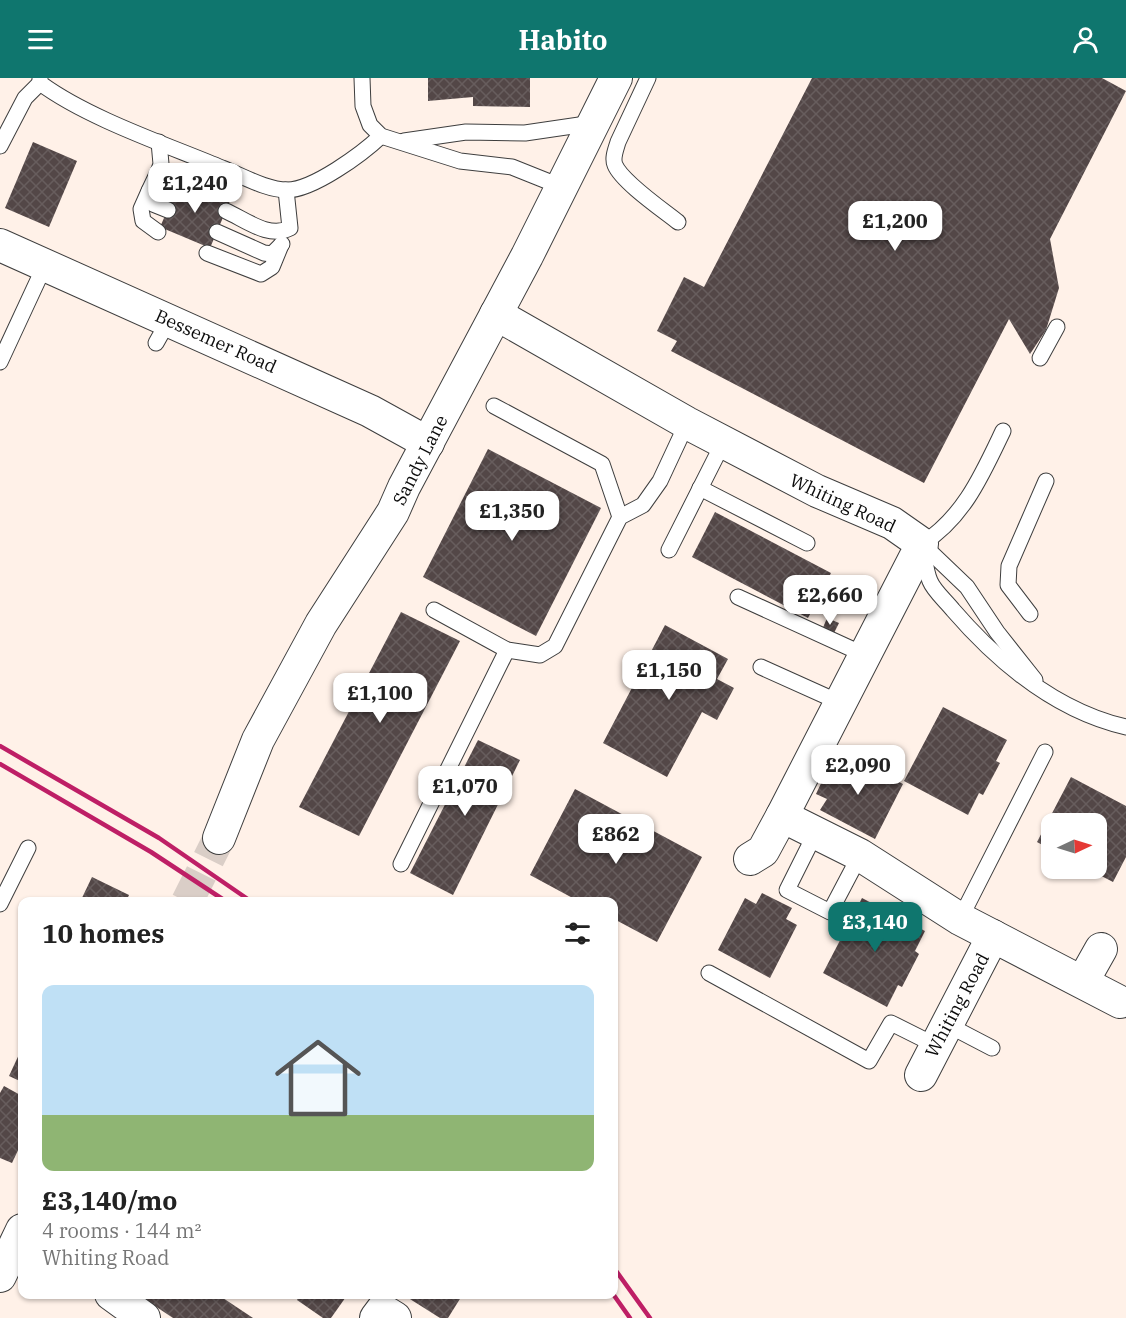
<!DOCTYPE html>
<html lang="en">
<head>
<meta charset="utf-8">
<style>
  :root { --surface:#fff; --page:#f2f2f2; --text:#222; --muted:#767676; --line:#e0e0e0; --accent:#0f766e }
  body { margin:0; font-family:"IBM Plex Serif",serif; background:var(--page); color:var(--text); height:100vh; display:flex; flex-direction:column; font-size:22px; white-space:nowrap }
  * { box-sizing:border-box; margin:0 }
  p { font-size:20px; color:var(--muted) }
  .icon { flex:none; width:33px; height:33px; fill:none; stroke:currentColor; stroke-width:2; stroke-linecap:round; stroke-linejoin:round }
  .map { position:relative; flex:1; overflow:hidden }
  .side { position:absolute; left:18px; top:819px; width:600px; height:402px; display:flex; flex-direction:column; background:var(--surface); border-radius:12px; box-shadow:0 2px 4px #0004 }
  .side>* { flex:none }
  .needle { width:39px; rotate:86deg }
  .buttons { position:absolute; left:1041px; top:735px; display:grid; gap:12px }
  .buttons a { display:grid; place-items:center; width:66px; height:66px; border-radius:12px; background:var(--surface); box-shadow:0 2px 4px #0004; font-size:30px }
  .price { position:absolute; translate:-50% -51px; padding:0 14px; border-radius:12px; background:#fff; color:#222; font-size:20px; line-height:39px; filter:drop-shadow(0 2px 3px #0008) }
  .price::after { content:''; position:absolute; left:50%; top:36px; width:18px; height:14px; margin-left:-9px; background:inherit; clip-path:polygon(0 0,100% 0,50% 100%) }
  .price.on { background:var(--accent); color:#fff }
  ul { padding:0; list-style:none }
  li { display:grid; align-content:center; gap:12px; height:318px; padding:0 24px }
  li+li { border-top:2px solid var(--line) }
  li span { display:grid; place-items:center; height:186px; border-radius:12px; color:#555 }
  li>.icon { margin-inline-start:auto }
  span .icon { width:108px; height:108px; fill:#fffc; stroke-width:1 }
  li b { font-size:26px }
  h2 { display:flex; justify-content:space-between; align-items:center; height:72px; padding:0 24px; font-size:26px }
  header { display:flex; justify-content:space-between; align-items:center; height:78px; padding:0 24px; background:var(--accent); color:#fff; font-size:27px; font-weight:800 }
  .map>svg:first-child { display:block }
  .building { fill:url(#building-cross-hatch) }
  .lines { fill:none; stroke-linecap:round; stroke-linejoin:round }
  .minor-tunnel { stroke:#dacec7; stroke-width:32; stroke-dasharray:32 16; stroke-linecap:butt }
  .service-casing { stroke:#3e3e3e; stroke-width:17 }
  .minor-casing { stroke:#3e3e3e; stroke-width:34 }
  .service { stroke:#fff; stroke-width:15 }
  .minor { stroke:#fff; stroke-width:32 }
  .rail { stroke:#be1f66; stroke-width:4.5 }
  .labels { text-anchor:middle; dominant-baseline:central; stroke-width:6; stroke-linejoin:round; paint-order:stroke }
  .street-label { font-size:18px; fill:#0b0b0b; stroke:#fff }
</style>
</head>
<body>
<header><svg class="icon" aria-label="menu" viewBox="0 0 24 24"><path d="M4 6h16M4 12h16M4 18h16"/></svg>Habito<svg class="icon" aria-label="person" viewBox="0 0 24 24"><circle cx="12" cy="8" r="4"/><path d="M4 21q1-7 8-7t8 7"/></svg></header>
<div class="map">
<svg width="1126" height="1240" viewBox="0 0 1126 1240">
  <defs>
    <pattern id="building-cross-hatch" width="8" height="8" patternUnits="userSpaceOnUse" patternTransform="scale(1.5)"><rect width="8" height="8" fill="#534747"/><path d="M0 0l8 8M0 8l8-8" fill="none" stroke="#675d5d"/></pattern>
  </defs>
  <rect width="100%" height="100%" fill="#fff1e8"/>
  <g class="building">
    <polygon points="428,0 530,0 530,29 473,28 473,19 428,23"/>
    <polygon points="812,0 1102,0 1126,13 1050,161 1059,210 1046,252 1030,276 1009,241 924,405 671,273 677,263 657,253 684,199 704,209"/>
    <polygon points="33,64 77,83 49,149 5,130"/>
    <polygon points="181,102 230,123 210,170 160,149"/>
    <polygon points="488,371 601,430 536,558 423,499"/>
    <polygon points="715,434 831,495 808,540 692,479"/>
    <polygon points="401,534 460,563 359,758 299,729"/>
    <polygon points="827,540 839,545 833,557 822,552"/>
    <polygon points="665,547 728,581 717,601 734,610 717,642 702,634 667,699 603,665"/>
    <polygon points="943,629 1007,662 996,683 1000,685 983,717 979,715 968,737 904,703"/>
    <polygon points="478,662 520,682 453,817 410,795"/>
    <polygon points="850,679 903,706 875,761 820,732 827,721 816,716 832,682 843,689"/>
    <polygon points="1071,699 1126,728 1126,779 1113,804 1086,790 1096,790 1096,746 1052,746 1052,772 1037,764"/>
    <polygon points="575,711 702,779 657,864 614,841 614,824 580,824 530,797"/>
    <polygon points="92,799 129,817 126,824 80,824"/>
    <polygon points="762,815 792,830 786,841 797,847 770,900 718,872 745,820 756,826"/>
    <polygon points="862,820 925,853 915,873 919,876 902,909 898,907 887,929 823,895"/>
    <polygon points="22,970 22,1004 9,998"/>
    <polygon points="4,1008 22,1018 22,1064 12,1085 0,1080 0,1015"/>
    <polygon points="137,1216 217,1216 253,1240 173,1240"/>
    <polygon points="300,1216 348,1216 331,1240 323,1240 297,1222"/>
    <polygon points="402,1216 463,1216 448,1240 440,1240"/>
  </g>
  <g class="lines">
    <polyline class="minor-tunnel" points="187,824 219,760"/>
    <defs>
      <g id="service">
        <path d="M40,0V5C87,40 167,67 222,90C241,97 266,112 287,112C313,112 362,76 381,58"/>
        <polyline points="362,0 363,28 370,47 381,58 460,83 512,89 562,109"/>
        <path d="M648,0L618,64C616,71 612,80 615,87C622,104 663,132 678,144"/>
        <polyline points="404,63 466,54 525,55 593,45"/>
        <polyline points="159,64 161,86 159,92 165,102 177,110"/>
        <polyline points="0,68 25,20 40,5"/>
        <polyline points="159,92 149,113 153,126 168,132"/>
        <polyline points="149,113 141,131 143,143 158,154"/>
        <path d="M226,133C246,142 269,161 290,150L286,112"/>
        <polyline points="217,154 264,175 272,176 282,166"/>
        <polyline points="207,175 261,196 272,189 281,167"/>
        <polyline points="156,265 169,242"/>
        <polyline points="1040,280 1057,249"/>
        <polyline points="0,284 45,187"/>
        <polyline points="494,328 602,386 620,439"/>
        <polyline points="700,410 807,465"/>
        <polyline points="922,466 967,509 997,554 1035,602"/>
        <path d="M922,466C964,439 982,397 1003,353"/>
        <polyline points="669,472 723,365"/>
        <path d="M923,472C925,482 926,494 930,503C934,513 946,523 953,532C998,584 1056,633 1126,649"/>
        <polyline points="738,519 865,577"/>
        <polyline points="434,532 507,572 540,577 555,568 620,439 643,427 660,403 687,345"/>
        <polyline points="1030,536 1008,507 1009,488 1046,403"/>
        <polyline points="761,589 841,625"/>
        <polyline points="816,754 787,812 830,834 860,777"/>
        <polyline points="401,786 507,572"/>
        <polyline points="0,826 28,770"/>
        <polyline points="960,841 1045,674"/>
        <polyline points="709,895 869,983 891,945 935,967"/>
        <polyline points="946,946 992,970"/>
      </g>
      <g id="minor">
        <polyline points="0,167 370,333 428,365"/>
        <polyline points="496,236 687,345 817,413 892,445 922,466 782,738 860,777 960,841 1120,924"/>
        <polyline points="219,760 258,662 321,546 393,434 404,409 527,178 616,0"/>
        <polyline points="750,781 763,773 782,738"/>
        <polyline points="1083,903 1101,871"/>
        <polyline points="921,997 993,858"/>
        <polyline points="0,1198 22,1152"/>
        <polyline points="111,1216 144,1240"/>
        <polyline points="376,1240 382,1232 395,1240"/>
      </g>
    </defs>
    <use href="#service" class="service-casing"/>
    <use href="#minor" class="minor-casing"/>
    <use href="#service" class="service"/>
    <use href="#minor" class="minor"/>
    <g class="rail">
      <polyline points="0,668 159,760 252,824"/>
      <polyline points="0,686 151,774 227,824"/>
      <polyline points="614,1190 650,1240"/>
      <polyline points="613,1216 630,1240"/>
    </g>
  </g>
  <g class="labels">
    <g class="street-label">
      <text transform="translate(216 263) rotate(24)">Bessemer Road</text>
      <text transform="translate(420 382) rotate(-63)">Sandy Lane</text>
      <text transform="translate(843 425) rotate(25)">Whiting Road</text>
      <text transform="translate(957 927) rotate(-62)">Whiting Road</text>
    </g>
  </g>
</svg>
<div class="buttons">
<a><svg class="needle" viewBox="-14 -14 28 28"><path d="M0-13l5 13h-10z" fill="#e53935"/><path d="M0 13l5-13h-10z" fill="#767676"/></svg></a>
</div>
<b class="price" style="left:195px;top:136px">£1,240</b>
<b class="price" style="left:895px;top:174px">£1,200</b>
<b class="price" style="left:512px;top:464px">£1,350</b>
<b class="price" style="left:830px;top:548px">£2,660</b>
<b class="price" style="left:669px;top:623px">£1,150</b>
<b class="price" style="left:380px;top:646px">£1,100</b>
<b class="price" style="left:858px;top:718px">£2,090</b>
<b class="price" style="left:465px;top:739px">£1,070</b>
<b class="price" style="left:616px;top:787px">£862</b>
<b class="price on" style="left:875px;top:875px">£3,140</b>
<section class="side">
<h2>10 homes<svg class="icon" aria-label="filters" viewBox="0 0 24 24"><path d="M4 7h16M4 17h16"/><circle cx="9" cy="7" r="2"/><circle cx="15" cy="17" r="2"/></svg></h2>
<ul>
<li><span style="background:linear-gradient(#bfe0f5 70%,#8fb573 0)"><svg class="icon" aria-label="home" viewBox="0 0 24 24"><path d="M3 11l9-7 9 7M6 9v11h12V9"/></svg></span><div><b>£3,140/mo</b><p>4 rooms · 144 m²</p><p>Whiting Road</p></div></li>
</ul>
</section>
</div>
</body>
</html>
